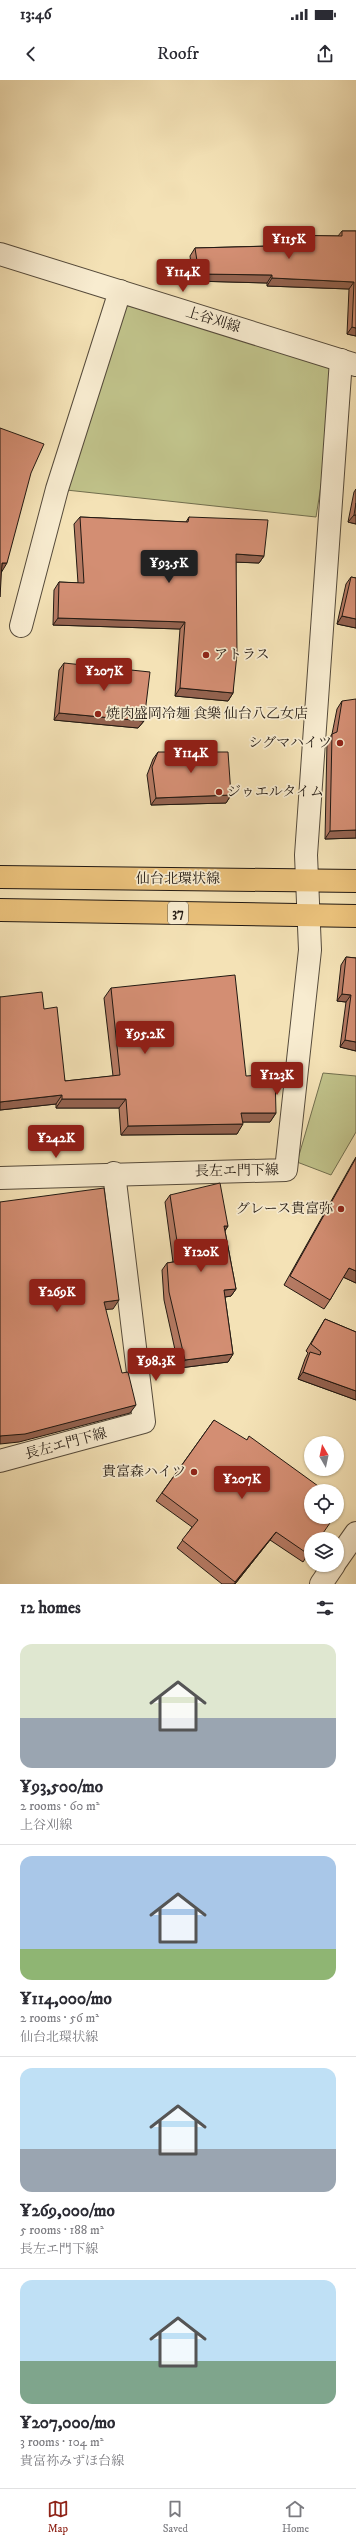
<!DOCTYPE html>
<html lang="en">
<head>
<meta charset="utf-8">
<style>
  :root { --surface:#fff; --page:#f2f2f3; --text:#2b2b33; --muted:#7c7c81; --line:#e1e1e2; --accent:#8f2418 }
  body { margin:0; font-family:"IM FELL DW Pica","Noto Serif JP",serif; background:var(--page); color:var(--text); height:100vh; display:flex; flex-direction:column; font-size:15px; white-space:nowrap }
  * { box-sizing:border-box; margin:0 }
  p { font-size:13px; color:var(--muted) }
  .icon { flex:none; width:22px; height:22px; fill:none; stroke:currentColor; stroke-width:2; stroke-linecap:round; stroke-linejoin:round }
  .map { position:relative; height:1504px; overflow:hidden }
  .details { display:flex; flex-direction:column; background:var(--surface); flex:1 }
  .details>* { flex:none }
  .needle { width:26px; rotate:351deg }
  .controls { position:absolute; left:304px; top:1356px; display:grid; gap:8px }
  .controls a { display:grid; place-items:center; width:40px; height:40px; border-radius:50%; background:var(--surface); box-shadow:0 1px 3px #0004; font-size:20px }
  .price { position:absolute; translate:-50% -34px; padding:0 9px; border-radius:4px; background:var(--accent); color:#fff; font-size:13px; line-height:26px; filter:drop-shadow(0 1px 2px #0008) }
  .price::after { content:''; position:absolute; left:50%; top:24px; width:12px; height:9px; margin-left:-6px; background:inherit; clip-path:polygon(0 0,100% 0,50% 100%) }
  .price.on { background:#222; color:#fff }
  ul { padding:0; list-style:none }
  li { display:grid; align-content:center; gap:8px; height:212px; padding:0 20px }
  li+li { border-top:1px solid var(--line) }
  li span { display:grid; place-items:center; height:124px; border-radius:12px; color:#555 }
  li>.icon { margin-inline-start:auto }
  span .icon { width:72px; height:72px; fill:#fffc; stroke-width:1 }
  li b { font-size:17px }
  h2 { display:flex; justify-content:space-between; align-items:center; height:48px; padding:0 20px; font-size:17px }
  .status { display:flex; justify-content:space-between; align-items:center; height:28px; padding:0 20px; background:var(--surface); direction:ltr }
  .status svg { height:11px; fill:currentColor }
  header { display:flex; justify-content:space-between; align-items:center; height:52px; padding:0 20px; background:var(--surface); font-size:18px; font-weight:600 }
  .tab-bar { display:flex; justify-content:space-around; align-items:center; height:56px; border-top:1px solid var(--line); background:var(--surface); font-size:11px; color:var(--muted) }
  .tab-bar a { display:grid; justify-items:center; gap:2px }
  .tab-bar .on { color:var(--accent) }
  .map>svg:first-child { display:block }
  .green { fill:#c0c28a; stroke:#716e4e }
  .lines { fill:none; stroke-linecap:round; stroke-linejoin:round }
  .minor-casing { stroke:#564b3b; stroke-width:24 }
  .major-casing { stroke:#221912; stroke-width:24 }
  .minor { stroke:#f8ecd0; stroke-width:22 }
  .major { stroke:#eac17b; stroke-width:22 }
  .wall { fill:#b57a63; stroke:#221912 }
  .shaded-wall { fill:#946350; stroke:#221912 }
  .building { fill:#d38e73; stroke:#221912 }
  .poi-dot { fill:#8f2418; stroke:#f8ecd0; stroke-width:1.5 }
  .labels { text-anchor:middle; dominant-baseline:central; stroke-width:3.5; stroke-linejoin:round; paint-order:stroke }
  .shield { fill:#f8ecd0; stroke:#62584b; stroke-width:1 }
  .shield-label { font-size:13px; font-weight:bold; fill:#221912 }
  .street-label { font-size:14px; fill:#221912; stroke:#f8ecd0 }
  .poi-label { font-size:14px; fill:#221912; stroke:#f8ecd0; text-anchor:start }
</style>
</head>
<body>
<div class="status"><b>13:46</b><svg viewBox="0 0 49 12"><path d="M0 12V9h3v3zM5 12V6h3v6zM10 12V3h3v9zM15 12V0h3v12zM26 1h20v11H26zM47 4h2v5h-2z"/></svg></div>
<header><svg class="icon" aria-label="back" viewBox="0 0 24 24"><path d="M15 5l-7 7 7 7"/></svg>Roofr<svg class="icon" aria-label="share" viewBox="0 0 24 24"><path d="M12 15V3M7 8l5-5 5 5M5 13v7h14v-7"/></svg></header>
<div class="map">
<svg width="356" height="1504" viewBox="0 0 356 1504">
  <rect width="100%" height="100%" fill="#f4e2b6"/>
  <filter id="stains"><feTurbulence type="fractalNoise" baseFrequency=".005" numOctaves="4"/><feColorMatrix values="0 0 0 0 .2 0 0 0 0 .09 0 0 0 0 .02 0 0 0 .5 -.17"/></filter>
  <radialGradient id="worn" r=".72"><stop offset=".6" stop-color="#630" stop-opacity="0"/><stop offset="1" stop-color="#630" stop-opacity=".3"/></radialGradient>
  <g class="green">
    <polygon points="121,224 341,280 316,437 57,409"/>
    <polygon points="323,993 356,996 356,1052 331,1095 297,1082"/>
  </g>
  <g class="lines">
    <defs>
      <g id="minor">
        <polyline points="0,174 356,285"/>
        <polyline points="21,546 57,409 120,211"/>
        <polyline points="0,1098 286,1090 310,870 306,775 341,280"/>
        <polyline points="0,1381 144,1342 114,1093"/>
        <polyline points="337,1480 356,1453"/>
        <polyline points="321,1504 334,1485"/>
      </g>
      <g id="major">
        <polyline points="0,797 356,801"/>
        <polyline points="0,830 356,836"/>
      </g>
    </defs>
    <use href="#minor" class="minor-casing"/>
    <use href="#major" class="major-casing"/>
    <use href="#minor" class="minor"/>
    <use href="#major" class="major"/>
  </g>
  <g class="wall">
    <polygon points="342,151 356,151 356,256 347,254 349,209 267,206 267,203 193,201 190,176 195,168 269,166 269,163 274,155 338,156"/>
    <polygon points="356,409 356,444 348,442 354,412"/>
    <polygon points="80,437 186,442 189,437 264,476 259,483 236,482 233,613 228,621 175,616 180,549 53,545 54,510 59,502 78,503 74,444"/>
    <polygon points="351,497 356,498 356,548 337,544 346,504"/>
    <polygon points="64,583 144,641 138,648 54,640 59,590"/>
    <polygon points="342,621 356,758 325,759 327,662 332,654 337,629"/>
    <polygon points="158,672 231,715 226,723 151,725 147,695 153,679"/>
    <polygon points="346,877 356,878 356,971 340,967 346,922 337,921 341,885"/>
    <polygon points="111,908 246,996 276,1033 270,1042 243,1042 237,1054 121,1055 119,1028 56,1028 56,1024 0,1030 0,917 44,929 65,1001 113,996 104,918"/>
    <polygon points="356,1077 356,1203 343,1197 330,1220 324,1229 284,1205 353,1082"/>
    <polygon points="170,1115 228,1146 225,1151 236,1209 231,1216 225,1217 233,1274 228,1282 179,1288 164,1220 162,1190 167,1183 173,1182 165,1122"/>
    <polygon points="325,1239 356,1252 356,1320 298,1299 305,1279 308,1273 306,1271"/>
    <polygon points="214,1340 311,1470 303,1482 270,1460 235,1504 222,1504 177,1468 192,1447 156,1421"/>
  </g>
  <g class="shaded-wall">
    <polygon points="199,194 272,195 267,203 193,201"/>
    <polygon points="272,198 354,202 349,209 267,206"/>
    <polygon points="352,247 356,248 356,256 347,254"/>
    <polygon points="354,435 356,435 356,444 348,442"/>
    <polygon points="236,474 264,476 259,483 231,482"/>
    <polygon points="2,483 7,483 1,493"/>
    <polygon points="342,536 356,539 356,548 337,544"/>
    <polygon points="58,538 185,542 180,549 53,545"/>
    <polygon points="180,608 233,613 228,621 175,616"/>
    <polygon points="59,633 144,641 138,648 54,640"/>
    <polygon points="231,715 226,723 151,725 156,718"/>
    <polygon points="356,750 356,758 325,759 330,751"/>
    <polygon points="342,914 351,915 346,922 337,921"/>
    <polygon points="345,960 356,962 356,971 340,967"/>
    <polygon points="62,1015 56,1024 0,1030 0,1022"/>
    <polygon points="62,1019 126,1019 119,1028 56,1028"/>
    <polygon points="241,1033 276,1033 270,1042 235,1042"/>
    <polygon points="243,1044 237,1054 121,1055 128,1046"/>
    <polygon points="224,1146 228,1146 223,1153"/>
    <polygon points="349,1188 356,1191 356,1203 343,1197"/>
    <polygon points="236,1209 231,1216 219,1218 224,1210"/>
    <polygon points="119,1220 113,1229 99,1230 104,1222"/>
    <polygon points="233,1274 228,1282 179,1288 185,1280"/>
    <polygon points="303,1292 356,1311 356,1320 298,1299"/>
    <polygon points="136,1325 130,1333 19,1362 0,1364 0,1356"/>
    <polygon points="276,1452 270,1460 235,1504 234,1504"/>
  </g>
  <g class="building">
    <polygon points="342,151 356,151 356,248 352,247 354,202 272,198 272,195 199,194 195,168 273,166 274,155 342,156"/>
    <polygon points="0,348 44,364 31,393 7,483 2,483 0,517"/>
    <polygon points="356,423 356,435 354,435"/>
    <polygon points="80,437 188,442 189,437 268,440 264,476 236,474 237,574 233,613 180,608 185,542 58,538 59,502 84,503"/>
    <polygon points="351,497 356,498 356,539 342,536"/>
    <polygon points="64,583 150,592 144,641 59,633"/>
    <polygon points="356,619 356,750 330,751 332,654 337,652 342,621"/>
    <polygon points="158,672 228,672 231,715 156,718 152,687"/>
    <polygon points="346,877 356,878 356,962 345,960 351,915 342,914"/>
    <polygon points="235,895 246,996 275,994 276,1033 241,1033 243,1044 128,1046 126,1019 62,1019 62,1015 0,1022 0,917 42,912 44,929 57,927 65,1001 120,995 111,908"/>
    <polygon points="356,1078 356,1191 349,1188 330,1220 290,1196"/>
    <polygon points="220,1103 228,1146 224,1146 236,1209 224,1210 233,1274 185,1280 169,1212 167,1183 180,1181 170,1115"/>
    <polygon points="104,1108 119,1220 104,1222 122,1293 128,1292 136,1325 25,1354 0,1356 0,1122"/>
    <polygon points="325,1239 356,1252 356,1311 303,1292 310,1272 320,1275 321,1272 311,1264"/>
    <polygon points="214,1340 247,1360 249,1356 325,1411 311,1411 311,1437 334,1437 319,1459 311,1459 311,1470 308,1474 276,1452 235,1502 182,1460 198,1440 162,1413"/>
    <polygon points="337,1420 343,1424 337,1432"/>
  </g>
  <g class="poi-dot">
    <circle cx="206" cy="575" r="4"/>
    <circle cx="98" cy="634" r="4"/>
    <circle cx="340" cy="663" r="4"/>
    <circle cx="219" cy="712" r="4"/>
    <circle cx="341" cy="1129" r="4"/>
    <circle cx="194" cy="1392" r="4"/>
  </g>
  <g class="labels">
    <rect class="shield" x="168" y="822" width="20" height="22" rx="3"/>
    <g class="shield-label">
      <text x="178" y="833">37</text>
    </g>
    <g class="street-label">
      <text transform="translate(213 240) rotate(17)">上谷刈線</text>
      <text x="178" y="799">仙台北環状線</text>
      <text transform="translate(237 1091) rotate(-1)">長左エ門下線</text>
      <text transform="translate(66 1364) rotate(-15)">長左エ門下線</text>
    </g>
    <g class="poi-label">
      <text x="214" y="575">アトラス</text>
      <text x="106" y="634">焼肉盛岡冷麺 食樂 仙台八乙女店</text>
      <text x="332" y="663" text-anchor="end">シグマハイツ</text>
      <text x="227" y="712">ジゥエルタイム</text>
      <text x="333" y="1129" text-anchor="end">グレース貴富弥</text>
      <text x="186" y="1392" text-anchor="end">貴富森ハイツ</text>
    </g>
  </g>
  <rect width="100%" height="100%" filter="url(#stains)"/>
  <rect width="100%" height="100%" fill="url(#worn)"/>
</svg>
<div class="controls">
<a><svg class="needle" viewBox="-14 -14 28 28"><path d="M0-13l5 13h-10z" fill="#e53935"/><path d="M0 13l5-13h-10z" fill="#7c7c81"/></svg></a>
<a><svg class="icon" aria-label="locate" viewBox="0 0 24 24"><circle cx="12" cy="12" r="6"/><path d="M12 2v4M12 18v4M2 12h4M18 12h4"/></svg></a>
<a><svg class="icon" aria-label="layers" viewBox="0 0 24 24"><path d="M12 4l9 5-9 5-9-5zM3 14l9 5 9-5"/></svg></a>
</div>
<b class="price" style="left:289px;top:180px">¥115K</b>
<b class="price" style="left:183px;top:213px">¥114K</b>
<b class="price on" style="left:169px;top:504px">¥93.5K</b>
<b class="price" style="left:104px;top:612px">¥207K</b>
<b class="price" style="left:191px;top:694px">¥114K</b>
<b class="price" style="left:145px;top:975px">¥95.2K</b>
<b class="price" style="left:277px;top:1016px">¥123K</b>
<b class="price" style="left:56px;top:1079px">¥242K</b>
<b class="price" style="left:201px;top:1193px">¥120K</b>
<b class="price" style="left:57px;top:1233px">¥269K</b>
<b class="price" style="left:156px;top:1302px">¥98.3K</b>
<b class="price" style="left:242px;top:1420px">¥207K</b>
</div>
<section class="details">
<h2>12 homes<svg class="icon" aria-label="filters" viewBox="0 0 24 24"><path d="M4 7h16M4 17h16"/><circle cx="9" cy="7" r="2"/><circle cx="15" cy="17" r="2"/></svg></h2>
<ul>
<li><span style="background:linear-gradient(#dfe7d0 60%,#9aa5b1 0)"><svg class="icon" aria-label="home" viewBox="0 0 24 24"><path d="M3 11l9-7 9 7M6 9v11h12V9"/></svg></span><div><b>¥93,500/mo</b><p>2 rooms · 60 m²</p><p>上谷刈線</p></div></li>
<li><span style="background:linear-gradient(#a9c7e8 75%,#8fb573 0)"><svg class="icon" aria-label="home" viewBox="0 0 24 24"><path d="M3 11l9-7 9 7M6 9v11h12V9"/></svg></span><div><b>¥114,000/mo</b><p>2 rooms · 56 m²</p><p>仙台北環状線</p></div></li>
<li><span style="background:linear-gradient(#bfe0f5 65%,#9aa5b1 0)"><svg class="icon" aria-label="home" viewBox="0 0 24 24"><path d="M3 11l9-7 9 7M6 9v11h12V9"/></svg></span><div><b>¥269,000/mo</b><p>5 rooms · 188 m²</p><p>長左エ門下線</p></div></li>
<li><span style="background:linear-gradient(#bfe0f5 65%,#7fa58c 0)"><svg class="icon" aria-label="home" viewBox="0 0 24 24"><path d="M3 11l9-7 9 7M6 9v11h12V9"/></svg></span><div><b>¥207,000/mo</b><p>3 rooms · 104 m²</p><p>貴富祢みずほ台線</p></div></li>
</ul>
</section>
<nav class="tab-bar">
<a class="on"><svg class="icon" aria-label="map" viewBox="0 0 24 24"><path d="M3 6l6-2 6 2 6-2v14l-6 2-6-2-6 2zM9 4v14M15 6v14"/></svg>Map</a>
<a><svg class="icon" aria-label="saved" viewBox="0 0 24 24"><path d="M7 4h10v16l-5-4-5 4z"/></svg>Saved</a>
<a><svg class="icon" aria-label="home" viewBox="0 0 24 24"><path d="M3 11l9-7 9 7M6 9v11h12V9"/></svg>Home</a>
</nav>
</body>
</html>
